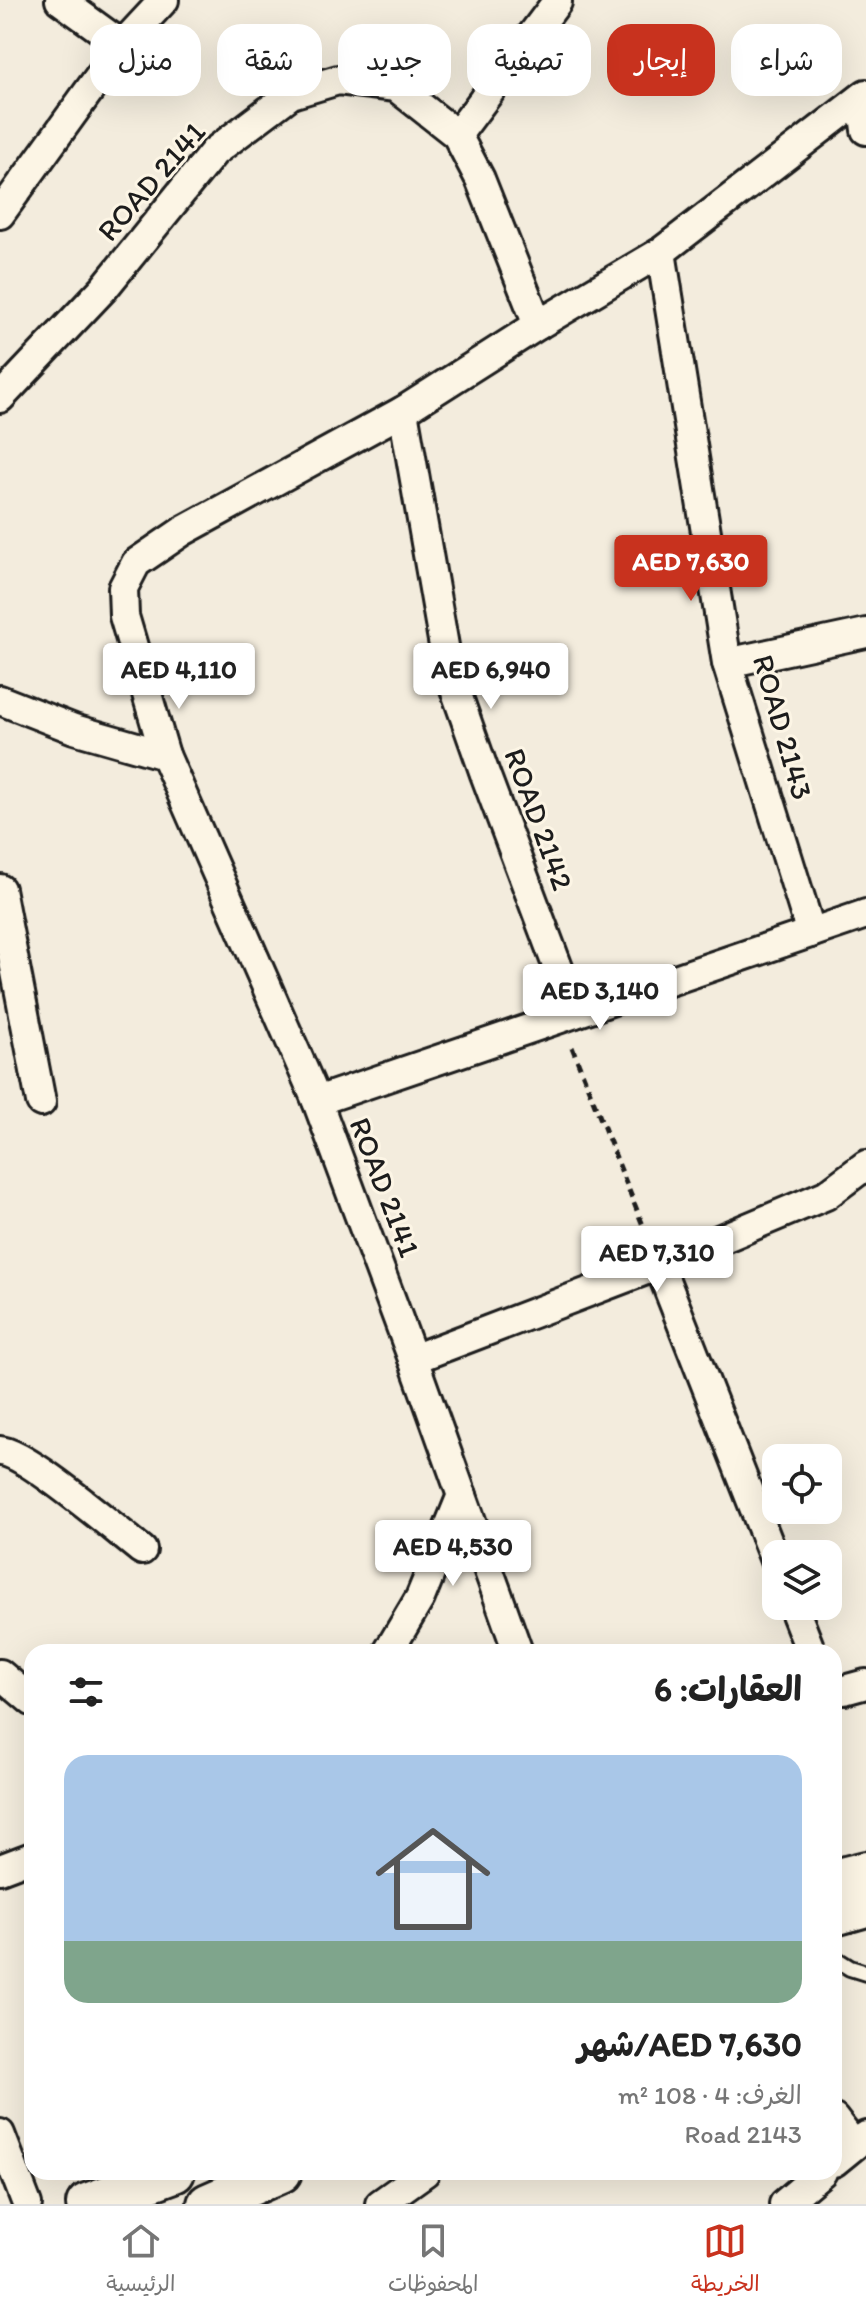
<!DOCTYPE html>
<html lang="ar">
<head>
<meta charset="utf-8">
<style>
  :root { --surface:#fff; --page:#f6f6f6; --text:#222; --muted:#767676; --line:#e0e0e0; --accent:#c8321e }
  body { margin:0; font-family:Itim,"Playpen Sans Arabic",sans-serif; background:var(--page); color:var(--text); direction:rtl; height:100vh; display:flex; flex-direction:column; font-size:30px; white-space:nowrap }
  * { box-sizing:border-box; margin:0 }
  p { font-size:26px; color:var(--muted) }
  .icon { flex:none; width:44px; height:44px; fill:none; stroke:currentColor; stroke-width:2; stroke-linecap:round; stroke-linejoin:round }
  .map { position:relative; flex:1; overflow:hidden; direction:ltr }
  .drawer { position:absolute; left:24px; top:1644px; width:818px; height:536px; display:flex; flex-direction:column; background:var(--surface); border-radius:24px; box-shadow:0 8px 32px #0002; direction:rtl }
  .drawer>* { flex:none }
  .banner { position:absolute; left:24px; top:24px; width:818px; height:72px; direction:rtl; display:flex; gap:16px }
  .tools { position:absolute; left:762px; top:1444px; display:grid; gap:16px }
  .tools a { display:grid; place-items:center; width:80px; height:80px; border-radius:16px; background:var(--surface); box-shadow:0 8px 32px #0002; font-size:40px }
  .price { position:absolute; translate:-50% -68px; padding:0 18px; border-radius:8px; background:#fff; color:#222; font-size:26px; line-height:52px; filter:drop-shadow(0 2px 4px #0008) }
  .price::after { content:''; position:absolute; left:50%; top:48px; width:24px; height:18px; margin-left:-12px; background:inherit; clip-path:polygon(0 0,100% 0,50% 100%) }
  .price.current { background:var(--accent); color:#fff }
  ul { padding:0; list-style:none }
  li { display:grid; align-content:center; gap:16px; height:424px; padding:0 40px }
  li span { display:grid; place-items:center; height:248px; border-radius:24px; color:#555 }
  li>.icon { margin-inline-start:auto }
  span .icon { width:144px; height:144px; fill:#fffc; stroke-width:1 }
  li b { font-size:34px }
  h2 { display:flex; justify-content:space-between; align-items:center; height:96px; padding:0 40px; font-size:34px }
  .pill { padding:0 28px; border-radius:24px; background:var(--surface); box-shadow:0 8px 32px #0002; font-size:28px; line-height:72px }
  .pill.current { background:var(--accent); color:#fff }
  .dock { display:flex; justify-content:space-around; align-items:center; height:112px; border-top:2px solid var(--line); background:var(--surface); font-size:22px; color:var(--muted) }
  .dock a { display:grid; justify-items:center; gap:4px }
  .dock .current { color:var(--accent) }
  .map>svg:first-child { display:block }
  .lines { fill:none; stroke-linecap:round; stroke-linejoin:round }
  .lane-casing { stroke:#1c1c1c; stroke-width:20 }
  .street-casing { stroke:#1c1c1c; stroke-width:34 }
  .secondary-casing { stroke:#1c1c1c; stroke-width:46 }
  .path { stroke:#1c1c1c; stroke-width:5; stroke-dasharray:8 6; stroke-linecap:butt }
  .lane { stroke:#fcf5e5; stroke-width:14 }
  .street { stroke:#fcf5e5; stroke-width:28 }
  .secondary { stroke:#fcf5e5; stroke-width:40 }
  .labels { text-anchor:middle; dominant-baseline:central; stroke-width:6; stroke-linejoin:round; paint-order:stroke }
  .street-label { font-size:30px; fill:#1c1c1c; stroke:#fcf5e5 }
</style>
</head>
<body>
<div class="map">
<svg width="866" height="2204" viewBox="0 0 866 2204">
  <rect width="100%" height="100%" fill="#f3ecdd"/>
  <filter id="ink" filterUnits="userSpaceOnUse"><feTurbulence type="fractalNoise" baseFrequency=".0125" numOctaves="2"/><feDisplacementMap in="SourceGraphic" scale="16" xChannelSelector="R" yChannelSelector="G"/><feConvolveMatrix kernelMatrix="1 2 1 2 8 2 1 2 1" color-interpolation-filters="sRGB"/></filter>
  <g filter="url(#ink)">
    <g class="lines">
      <defs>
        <polyline id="lane" points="834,1958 850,1968 866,1973"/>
        <g id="street">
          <polyline points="60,0 122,45"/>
          <polyline points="862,98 866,130"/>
          <polyline points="457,135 557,2"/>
          <polyline points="0,214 122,45 164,0"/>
          <polyline points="661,252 727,663 811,933"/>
          <polyline points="0,398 104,288 214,152 291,94 338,80 396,87 457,135 480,179 538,325"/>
          <polyline points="403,411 448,669 485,774 575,1013"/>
          <polyline points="727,663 866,633"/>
          <polyline points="0,700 74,729 165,755"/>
          <polyline points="0,889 41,1102"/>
          <polyline points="317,1101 866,914"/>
          <polyline points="659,1265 776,1563"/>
          <polyline points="413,1359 659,1265 826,1195 866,1165"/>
          <path d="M0,1451C26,1452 116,1530 142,1550"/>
          <polyline points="793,1606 811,1652"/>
          <polyline points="388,1652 420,1598 462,1495"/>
          <polyline points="518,1652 413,1359 317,1101 165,755 124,616 123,588 136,563 183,531 403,411 538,325 661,252 866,94"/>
          <polyline points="0,1674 32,1701"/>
          <polyline points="834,1690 844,1690 866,1684"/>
          <polyline points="0,1869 32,1857"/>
          <polyline points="834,2119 854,2145"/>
          <polyline points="0,2134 27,2204"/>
          <polyline points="834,2162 866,2136"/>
          <polyline points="380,2204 425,2172"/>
          <polyline points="784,2204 822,2172"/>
        </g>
        <g id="secondary">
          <polyline points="834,1880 866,1872"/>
          <polyline points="834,1915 866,1906"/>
          <polyline points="87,2204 174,2172"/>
          <polyline points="208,2204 281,2172"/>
        </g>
      </defs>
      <use href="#lane" class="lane-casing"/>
      <use href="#street" class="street-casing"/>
      <use href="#secondary" class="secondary-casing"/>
      <polyline class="path" points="572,1047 648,1238"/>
      <use href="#lane" class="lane"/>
      <use href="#street" class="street"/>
      <use href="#secondary" class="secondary"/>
    </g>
  </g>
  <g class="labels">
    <g class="street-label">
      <text transform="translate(151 181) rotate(-49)">ROAD 2141</text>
      <text transform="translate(783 727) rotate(74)">ROAD 2143</text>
      <text transform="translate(539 819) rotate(70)">ROAD 2142</text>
      <text transform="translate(385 1187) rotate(69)">ROAD 2141</text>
    </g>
  </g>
</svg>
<div class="tools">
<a><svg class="icon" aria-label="locate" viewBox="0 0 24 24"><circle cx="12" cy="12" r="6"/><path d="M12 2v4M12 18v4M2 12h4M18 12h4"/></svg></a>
<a><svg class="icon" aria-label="layers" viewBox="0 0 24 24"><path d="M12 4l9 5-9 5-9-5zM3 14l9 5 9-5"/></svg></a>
</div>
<b class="price current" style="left:691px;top:603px">AED 7,630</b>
<b class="price" style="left:179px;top:711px">AED 4,110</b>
<b class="price" style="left:491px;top:711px">AED 6,940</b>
<b class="price" style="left:600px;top:1032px">AED 3,140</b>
<b class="price" style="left:657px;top:1294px">AED 7,310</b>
<b class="price" style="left:453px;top:1588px">AED 4,530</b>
<div class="banner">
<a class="pill">شراء</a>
<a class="pill current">إيجار</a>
<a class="pill">تصفية</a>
<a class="pill">جديد</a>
<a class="pill">شقة</a>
<a class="pill">منزل</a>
</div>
<section class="drawer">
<h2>العقارات: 6<svg class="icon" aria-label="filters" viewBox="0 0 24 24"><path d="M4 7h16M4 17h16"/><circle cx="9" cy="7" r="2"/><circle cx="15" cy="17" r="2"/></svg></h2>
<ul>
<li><span style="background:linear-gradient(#a9c7e8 75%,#7fa58c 0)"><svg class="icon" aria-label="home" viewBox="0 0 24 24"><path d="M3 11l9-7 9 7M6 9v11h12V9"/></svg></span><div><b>AED 7,630/شهر</b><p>الغرف: 4 · 108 m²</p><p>Road 2143</p></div></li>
</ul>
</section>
</div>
<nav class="dock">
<a class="current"><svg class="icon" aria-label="map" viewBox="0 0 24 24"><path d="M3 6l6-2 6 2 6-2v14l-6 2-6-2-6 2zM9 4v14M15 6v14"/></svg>الخريطة</a>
<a><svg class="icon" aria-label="saved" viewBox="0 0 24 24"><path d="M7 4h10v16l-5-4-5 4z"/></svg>المحفوظات</a>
<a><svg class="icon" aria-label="home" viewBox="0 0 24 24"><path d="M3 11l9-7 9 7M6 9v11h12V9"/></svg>الرئيسية</a>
</nav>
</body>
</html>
